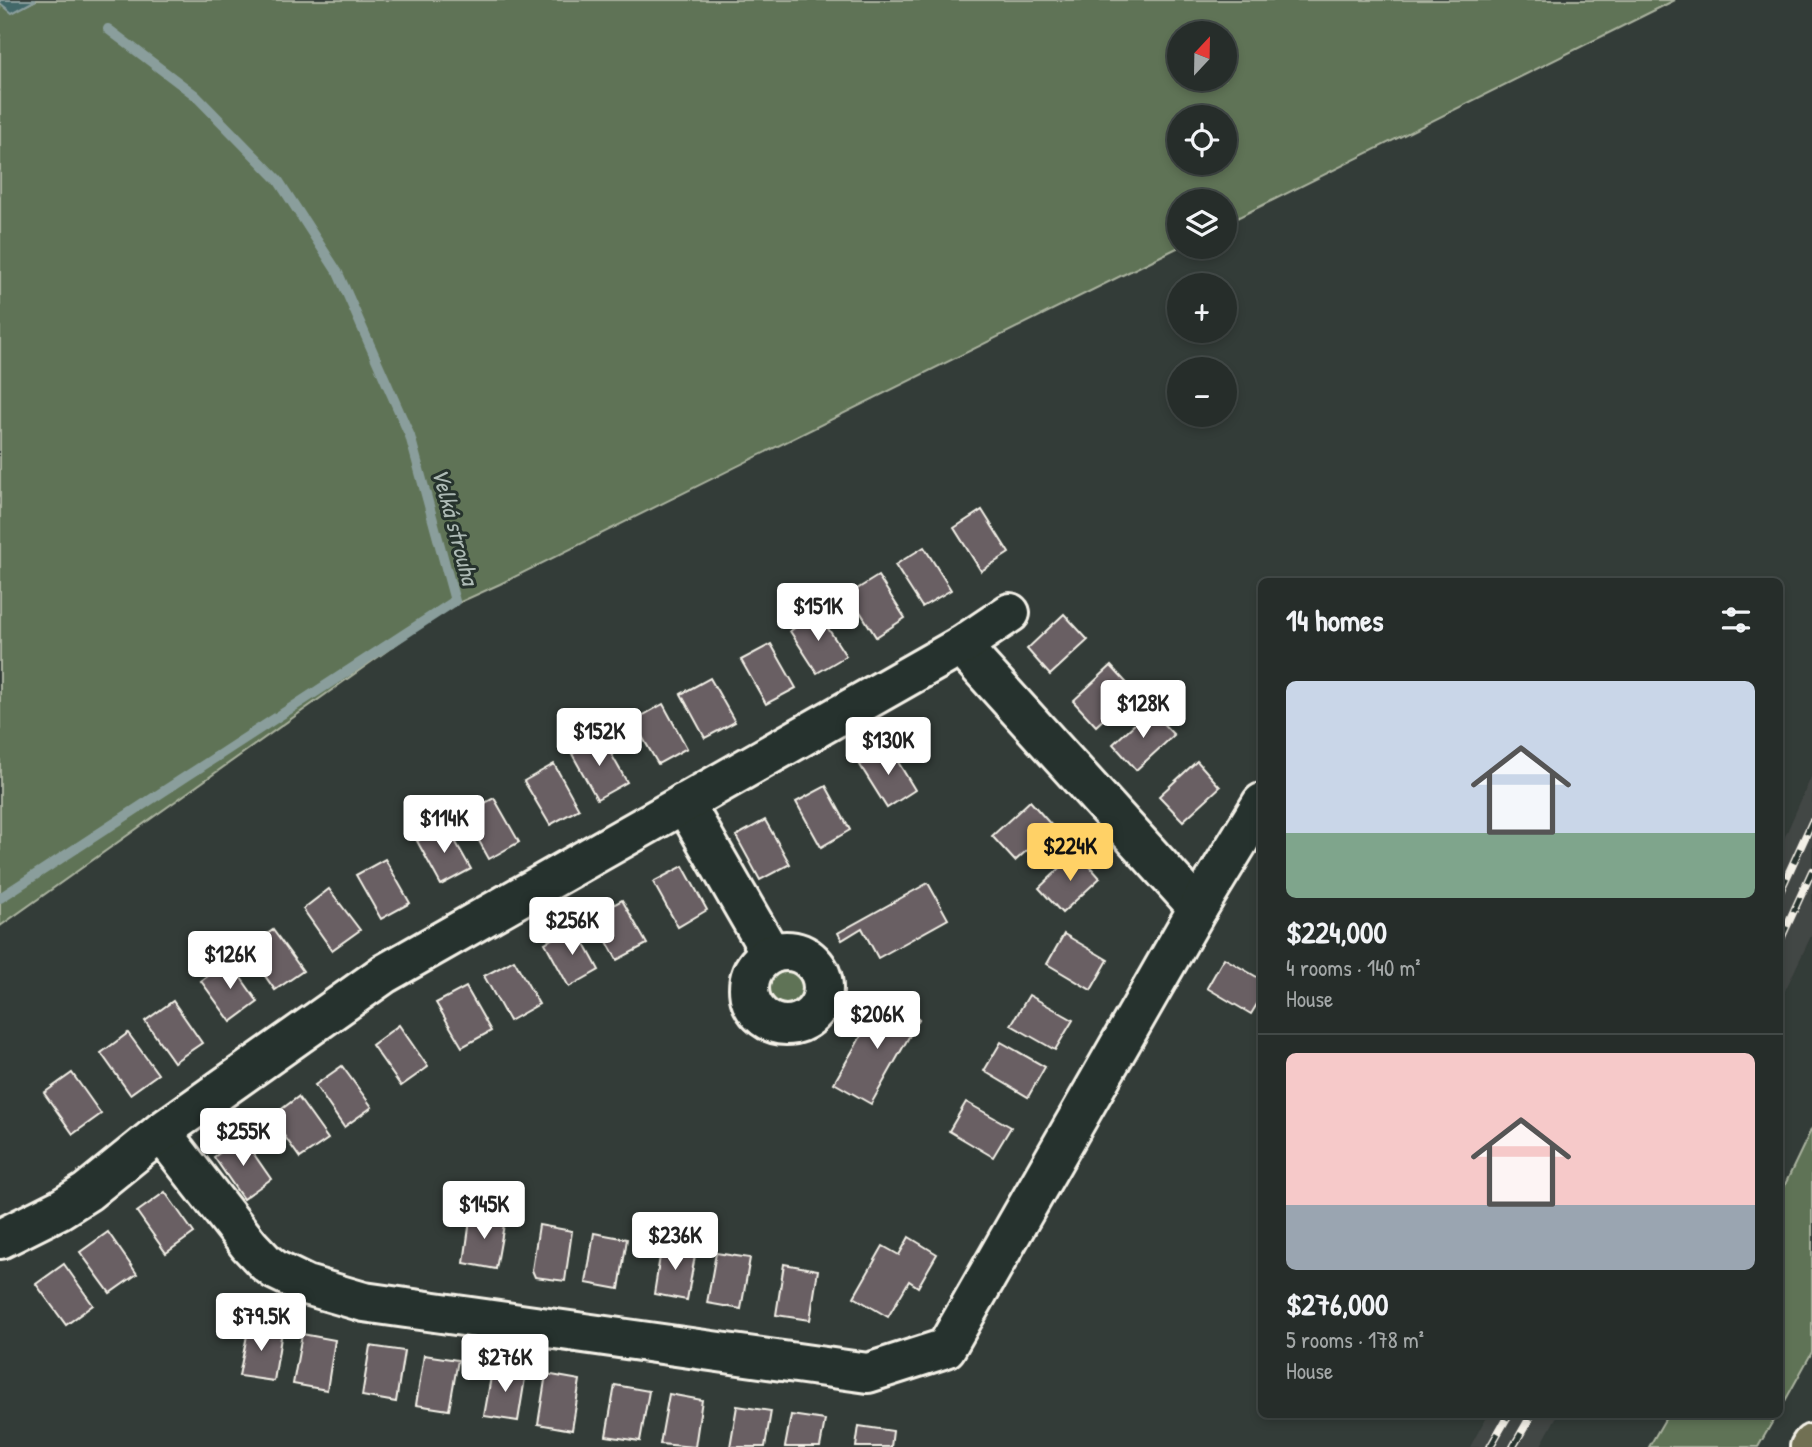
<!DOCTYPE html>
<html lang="en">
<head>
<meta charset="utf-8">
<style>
  :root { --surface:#262d2a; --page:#323936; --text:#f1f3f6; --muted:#a4a8a8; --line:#424947; --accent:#ffd166 }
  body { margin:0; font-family:"Patrick Hand",sans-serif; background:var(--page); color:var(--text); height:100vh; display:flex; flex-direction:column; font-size:26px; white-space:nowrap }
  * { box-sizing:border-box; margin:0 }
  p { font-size:23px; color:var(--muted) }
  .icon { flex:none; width:38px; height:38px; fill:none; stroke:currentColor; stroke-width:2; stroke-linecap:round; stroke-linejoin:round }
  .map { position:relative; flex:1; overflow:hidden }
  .sheet { position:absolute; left:1258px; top:578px; width:525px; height:840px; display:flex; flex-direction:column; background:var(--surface); border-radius:10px; box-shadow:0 4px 10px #0003,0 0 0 2px var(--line) }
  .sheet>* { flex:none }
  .needle { width:46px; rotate:22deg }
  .controls { position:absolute; left:1167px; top:21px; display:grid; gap:14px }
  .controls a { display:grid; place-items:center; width:70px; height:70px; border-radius:50%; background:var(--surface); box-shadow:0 4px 10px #0003,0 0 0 2px var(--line); font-size:35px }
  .price { position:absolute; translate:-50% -60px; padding:0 16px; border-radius:7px; background:#fff; color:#222; font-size:23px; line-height:46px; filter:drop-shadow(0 2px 4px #0008) }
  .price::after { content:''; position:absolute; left:50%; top:42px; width:21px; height:16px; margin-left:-10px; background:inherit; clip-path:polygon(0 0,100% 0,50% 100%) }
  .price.active { background:var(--accent); color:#111 }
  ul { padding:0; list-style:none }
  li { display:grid; align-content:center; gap:14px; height:371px; padding:0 28px }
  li+li { border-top:2px solid var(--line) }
  li span { display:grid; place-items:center; height:217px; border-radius:10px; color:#555 }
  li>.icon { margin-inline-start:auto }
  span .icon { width:126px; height:126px; fill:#fffc; stroke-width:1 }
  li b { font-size:30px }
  h2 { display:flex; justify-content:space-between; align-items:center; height:84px; padding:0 28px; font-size:30px }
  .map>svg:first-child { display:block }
  .built { fill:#434645 }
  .green { fill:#5f7356; stroke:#aab29f; stroke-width:2; fill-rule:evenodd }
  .water { fill:#436769; stroke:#8a9e9c; stroke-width:2 }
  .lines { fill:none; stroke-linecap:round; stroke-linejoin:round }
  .stream { stroke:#8a9e9c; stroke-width:10 }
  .building { fill:#695f64; stroke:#f4f1e8; stroke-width:2 }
  .minor-casing { stroke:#f4f1e8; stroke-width:44 }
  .highway-casing { stroke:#f4f1e8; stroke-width:44 }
  .minor { stroke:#26332d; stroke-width:38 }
  .highway { stroke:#716f52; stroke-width:38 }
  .rail-casing { stroke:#f4f1e8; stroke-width:8 }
  .rail { stroke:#26332d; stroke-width:5; stroke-dasharray:16; stroke-linecap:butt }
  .labels { text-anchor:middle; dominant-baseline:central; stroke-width:6; stroke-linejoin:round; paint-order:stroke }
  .water-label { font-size:24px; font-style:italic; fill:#adbab5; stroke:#26332d }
</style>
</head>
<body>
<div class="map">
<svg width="1812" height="1447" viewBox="0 0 1812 1447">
  <rect width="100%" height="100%" fill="#333c38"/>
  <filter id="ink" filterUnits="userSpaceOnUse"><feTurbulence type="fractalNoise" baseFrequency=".0143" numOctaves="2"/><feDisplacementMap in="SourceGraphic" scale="14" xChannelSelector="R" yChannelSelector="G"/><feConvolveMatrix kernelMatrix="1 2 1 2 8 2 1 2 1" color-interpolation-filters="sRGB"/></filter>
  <g filter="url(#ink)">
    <g class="built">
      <polygon points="1812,775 1812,934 1780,1001 1780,848"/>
      <polygon points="1488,1414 1558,1414 1540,1447 1470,1447"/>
    </g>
    <g class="green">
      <path d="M36,0H1675L1225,224V201H1180L1179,247L500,584L447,608L0,926V3L12,12ZM1180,33H1225V79H1180ZM1180,117H1225V163H1180Z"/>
      <circle cx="787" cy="989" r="19"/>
      <polygon points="1812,1128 1812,1352 1780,1410 1780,1195"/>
      <polygon points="1668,1414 1777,1414 1758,1447 1649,1447"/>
    </g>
    <polygon class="water" points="0,0 36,0 12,13 0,3"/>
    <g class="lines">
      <polyline class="stream" points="0,898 455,601 410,436 338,273 278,180 195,95 108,29"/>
    </g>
    <g class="building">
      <polygon points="982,510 1009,553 981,571 954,528"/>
      <polygon points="924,547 951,590 922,607 895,565"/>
      <polygon points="878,576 905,618 876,637 849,594"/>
      <polygon points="818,613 846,656 817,673 790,631"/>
      <polygon points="1064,614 1088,640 1050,675 1027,649"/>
      <polygon points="771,644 796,688 766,704 741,660"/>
      <polygon points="1111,666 1134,691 1096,726 1073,701"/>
      <polygon points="710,678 735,722 705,738 681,694"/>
      <polygon points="663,704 687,748 658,764 633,721"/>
      <polygon points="1150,710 1174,735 1136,770 1113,744"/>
      <polygon points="602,738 627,782 597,799 572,754"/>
      <polygon points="889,747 915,790 887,808 860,765"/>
      <polygon points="1197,761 1220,787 1183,821 1159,796"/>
      <polygon points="554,764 579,809 550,825 524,781"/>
      <polygon points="826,786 850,830 821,847 796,802"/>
      <polygon points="494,798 519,842 489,859 464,814"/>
      <polygon points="1030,801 1053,827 1015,861 992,836"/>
      <polygon points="765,820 790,864 760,880 736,836"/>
      <polygon points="446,825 471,869 441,885 417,841"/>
      <polygon points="1077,852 1100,878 1062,913 1039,888"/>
      <polygon points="385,859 410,903 381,919 356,875"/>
      <polygon points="683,866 707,910 678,927 653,882"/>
      <polygon points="928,883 948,919 878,958 862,928 842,940 838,933"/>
      <polygon points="329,889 360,930 332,950 303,909"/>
      <polygon points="622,900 647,944 617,960 593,916"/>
      <polygon points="575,926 599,970 569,987 545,943"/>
      <polygon points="273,930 303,971 275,990 246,949"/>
      <polygon points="1064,934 1108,960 1091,990 1047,964"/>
      <polygon points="1224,958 1262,980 1262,996 1251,1014 1207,988"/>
      <polygon points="514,960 539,1004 509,1021 484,976"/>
      <polygon points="229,961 258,1002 231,1022 201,981"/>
      <polygon points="466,987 491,1031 462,1047 436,1003"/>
      <polygon points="1029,995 1073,1020 1055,1050 1011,1025"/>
      <polygon points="883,998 919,1019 871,1104 834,1083"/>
      <polygon points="173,1001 202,1043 174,1062 145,1021"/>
      <polygon points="399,1025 428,1067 401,1086 372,1045"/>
      <polygon points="128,1033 158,1074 130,1094 101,1053"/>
      <polygon points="1001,1042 1045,1067 1028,1097 984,1071"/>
      <polygon points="342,1066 372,1107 344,1127 315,1085"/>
      <polygon points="72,1073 101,1114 73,1134 44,1093"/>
      <polygon points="298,1097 328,1139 300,1158 271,1117"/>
      <polygon points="966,1102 1011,1127 993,1157 949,1131"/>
      <polygon points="242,1137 271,1179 243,1199 214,1157"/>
      <polygon points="165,1192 194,1233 166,1253 137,1212"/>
      <polygon points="471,1213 505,1219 496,1269 464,1263"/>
      <polygon points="539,1225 572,1231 565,1281 535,1277 532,1270"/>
      <polygon points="108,1232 137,1274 110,1293 80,1252"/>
      <polygon points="594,1233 627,1239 619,1289 586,1283"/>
      <polygon points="909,1237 937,1254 918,1287 909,1281 888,1317 854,1297 883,1246 899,1255"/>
      <polygon points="662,1244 696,1250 687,1300 654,1294"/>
      <polygon points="716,1253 750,1258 741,1309 707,1303"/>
      <polygon points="64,1264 93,1305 66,1325 36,1284"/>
      <polygon points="784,1264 818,1270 810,1320 776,1315"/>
      <polygon points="249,1325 282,1331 274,1381 239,1376"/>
      <polygon points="302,1334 335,1340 327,1390 293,1384"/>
      <polygon points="370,1346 404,1351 396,1402 362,1396"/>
      <polygon points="424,1355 458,1360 449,1410 416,1405"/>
      <polygon points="493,1366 526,1372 518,1421 484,1416"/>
      <polygon points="546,1374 580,1380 572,1430 538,1424"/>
      <polygon points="615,1385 649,1391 640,1441 606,1436"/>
      <polygon points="669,1394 702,1400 695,1447 660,1444"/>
      <polygon points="737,1406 771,1411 765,1447 730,1447"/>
      <polygon points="791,1415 825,1420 820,1447 785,1447"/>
      <polygon points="859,1426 893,1431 891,1447 856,1447"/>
    </g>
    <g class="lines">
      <defs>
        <g id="minor">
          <polyline points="961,646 1198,908"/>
          <polyline points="684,803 771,954"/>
          <circle cx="786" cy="988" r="37"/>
          <polyline points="161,1132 249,1245 266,1263 275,1270 306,1285 364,1302 868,1373 946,1348 1198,908 1262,803"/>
          <polyline points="0,1239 60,1209 87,1192 161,1132 384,974 961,646 1010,613"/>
        </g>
        <polyline id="highway" points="1810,1447 1812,1444"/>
      </defs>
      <use href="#minor" class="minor-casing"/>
      <use href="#highway" class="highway-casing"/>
      <use href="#minor" class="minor"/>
      <use href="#highway" class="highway"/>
      <defs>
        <g id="rail">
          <polyline points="1780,892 1812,822"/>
          <polyline points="1780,941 1812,871"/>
          <polyline points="1490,1447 1509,1414"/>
          <polyline points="1513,1447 1532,1414"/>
        </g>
      </defs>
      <use href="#rail" class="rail-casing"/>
      <use href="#rail" class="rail"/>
    </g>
  </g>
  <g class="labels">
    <g class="water-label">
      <text transform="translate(456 526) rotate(75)">Velká strouha</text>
    </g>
  </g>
</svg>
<div class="controls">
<a><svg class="needle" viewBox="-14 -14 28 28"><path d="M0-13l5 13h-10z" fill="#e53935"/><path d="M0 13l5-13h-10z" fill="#a4a8a8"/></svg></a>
<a><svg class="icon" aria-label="locate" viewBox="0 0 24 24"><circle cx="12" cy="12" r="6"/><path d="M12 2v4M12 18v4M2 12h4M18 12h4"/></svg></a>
<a><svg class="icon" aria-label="layers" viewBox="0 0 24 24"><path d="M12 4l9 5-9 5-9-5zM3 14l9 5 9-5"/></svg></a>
<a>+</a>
<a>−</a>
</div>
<b class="price" style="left:818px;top:643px">$151K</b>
<b class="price" style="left:1143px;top:740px">$128K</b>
<b class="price" style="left:599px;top:768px">$152K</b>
<b class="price" style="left:888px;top:777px">$130K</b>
<b class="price" style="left:444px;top:855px">$114K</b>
<b class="price active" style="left:1070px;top:883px">$224K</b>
<b class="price" style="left:572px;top:957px">$256K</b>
<b class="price" style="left:230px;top:991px">$126K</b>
<b class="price" style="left:877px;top:1051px">$206K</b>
<b class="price" style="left:243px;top:1168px">$255K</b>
<b class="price" style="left:484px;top:1241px">$145K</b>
<b class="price" style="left:675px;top:1272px">$236K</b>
<b class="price" style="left:261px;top:1353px">$79.5K</b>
<b class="price" style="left:505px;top:1394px">$276K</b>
<section class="sheet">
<h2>14 homes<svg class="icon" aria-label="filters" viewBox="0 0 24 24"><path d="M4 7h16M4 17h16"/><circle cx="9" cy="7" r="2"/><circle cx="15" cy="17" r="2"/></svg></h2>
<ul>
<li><span style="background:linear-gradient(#c9d6e8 70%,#7fa58c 0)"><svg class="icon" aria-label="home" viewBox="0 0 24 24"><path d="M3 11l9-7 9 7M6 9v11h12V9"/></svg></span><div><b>$224,000</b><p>4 rooms · 140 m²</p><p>House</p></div></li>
<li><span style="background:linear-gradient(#f6c9c9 70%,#9aa5b1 0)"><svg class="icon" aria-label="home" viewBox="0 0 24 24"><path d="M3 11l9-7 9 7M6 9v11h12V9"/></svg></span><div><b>$276,000</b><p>5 rooms · 178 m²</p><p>House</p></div></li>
</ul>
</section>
</div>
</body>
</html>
